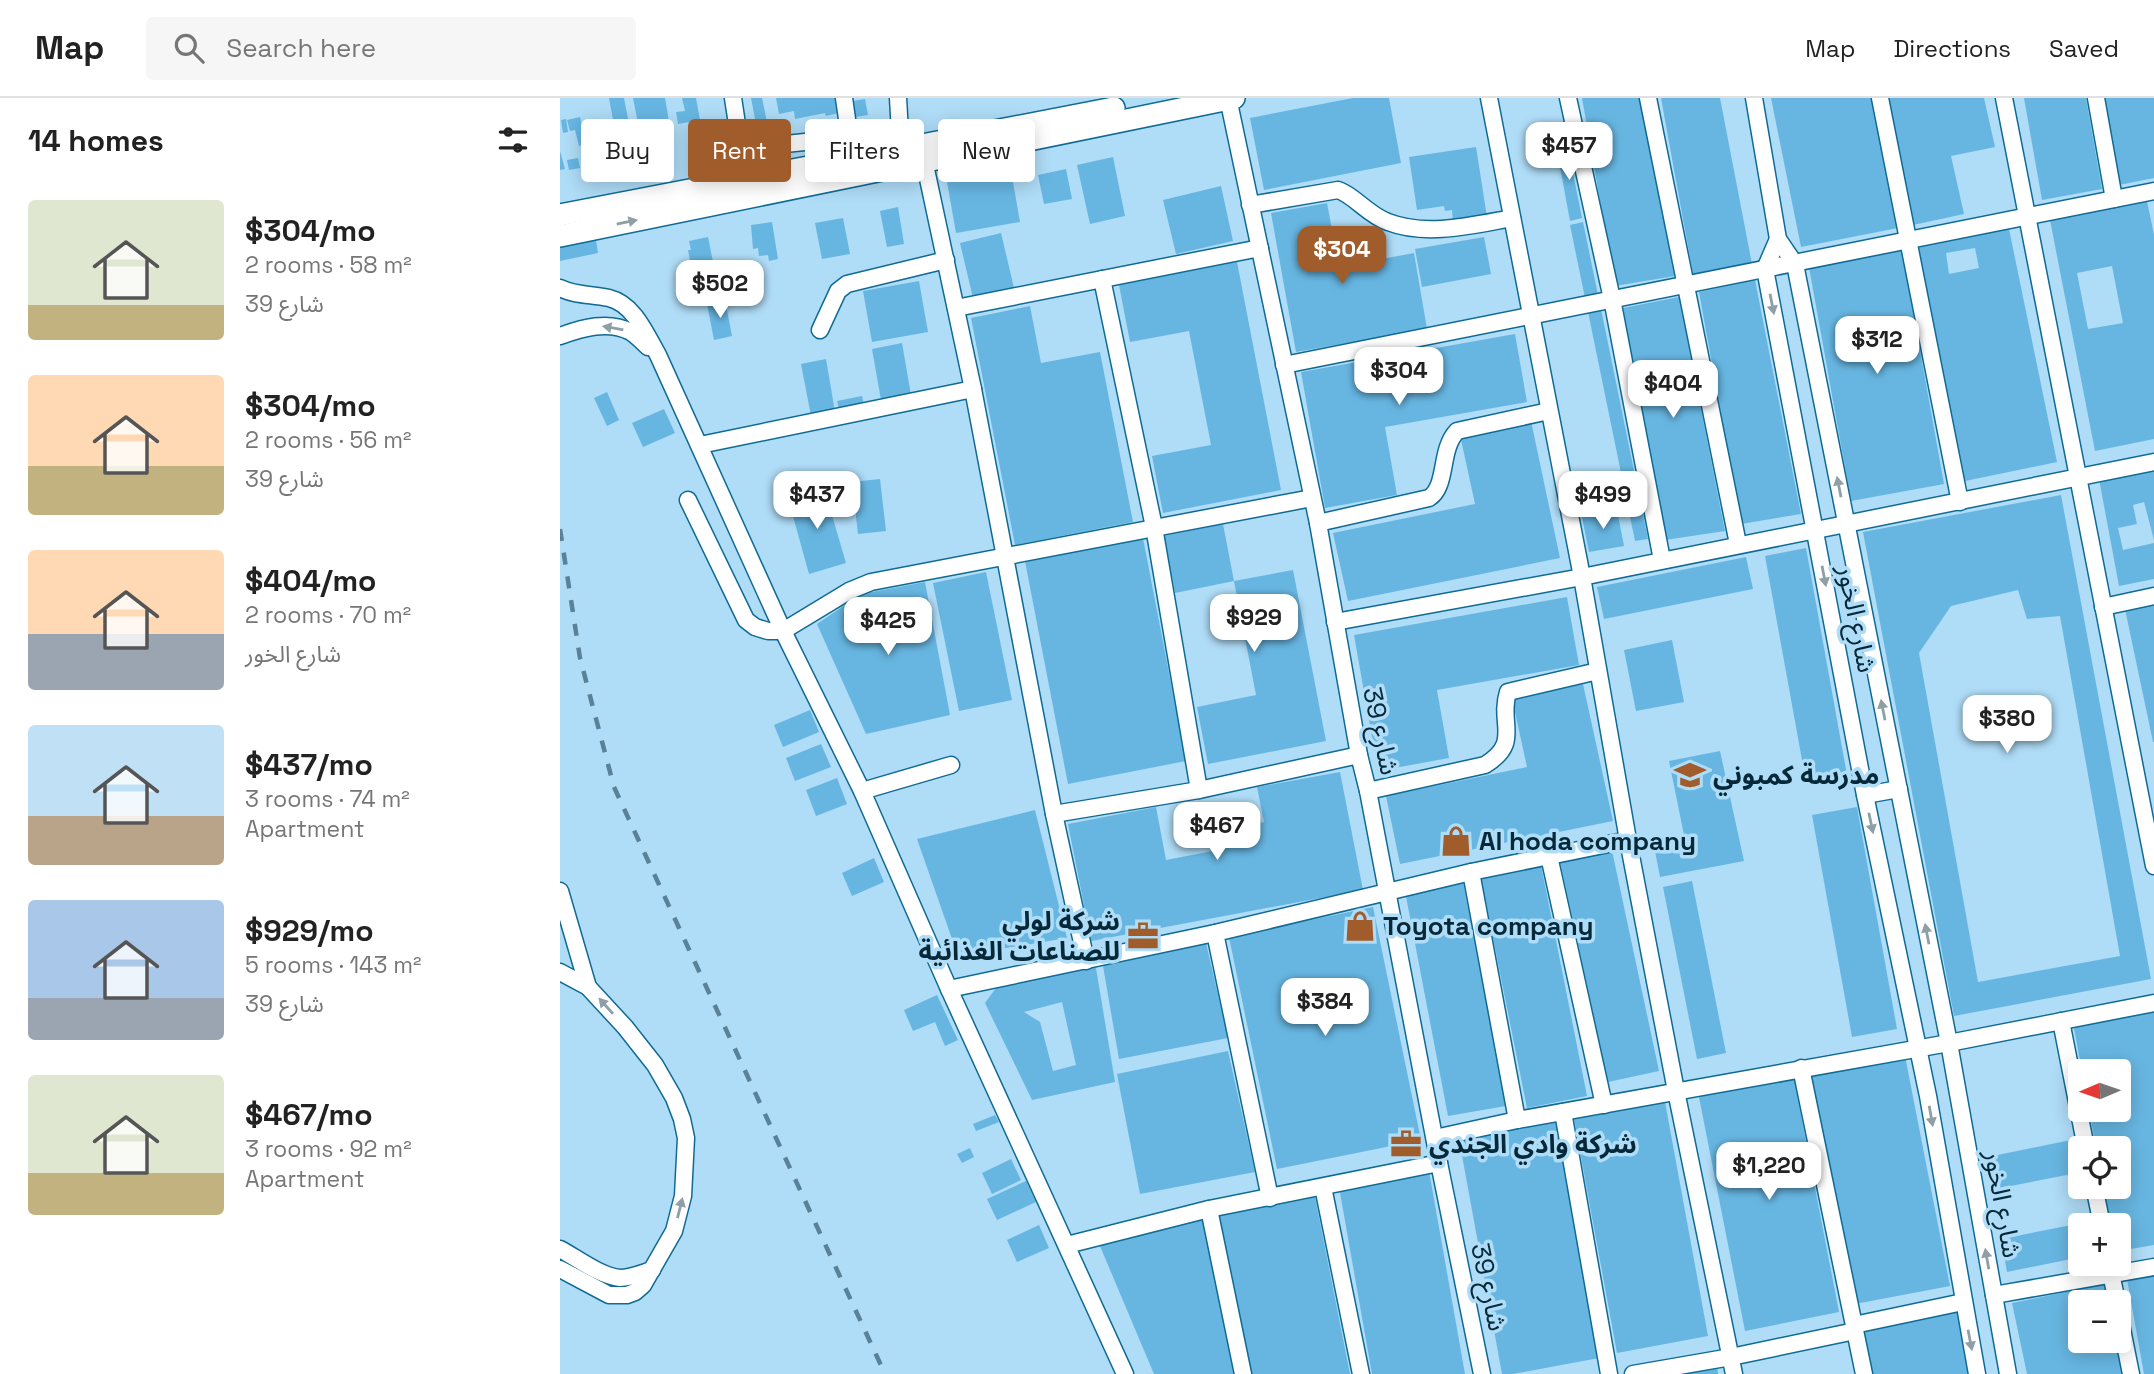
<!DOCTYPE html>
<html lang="en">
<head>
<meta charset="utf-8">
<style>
  :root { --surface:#fff; --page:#f6f6f6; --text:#222; --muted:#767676; --line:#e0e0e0; --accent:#a05d2b }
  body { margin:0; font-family:"Space Grotesk","Noto Sans Arabic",sans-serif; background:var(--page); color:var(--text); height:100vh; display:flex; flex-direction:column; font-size:26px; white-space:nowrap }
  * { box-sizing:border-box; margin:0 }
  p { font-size:23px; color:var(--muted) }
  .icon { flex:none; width:38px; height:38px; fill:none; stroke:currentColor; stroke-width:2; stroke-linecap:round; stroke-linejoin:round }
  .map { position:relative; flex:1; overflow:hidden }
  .sheet { display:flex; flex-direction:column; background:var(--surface); width:560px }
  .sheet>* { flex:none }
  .banner { position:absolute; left:21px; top:21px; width:665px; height:63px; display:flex; gap:14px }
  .needle { width:46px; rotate:268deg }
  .fabs { position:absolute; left:1508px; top:961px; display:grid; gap:14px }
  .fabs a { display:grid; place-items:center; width:63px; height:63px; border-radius:7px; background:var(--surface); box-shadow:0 4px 18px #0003; font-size:35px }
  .price { position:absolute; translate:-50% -60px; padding:0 16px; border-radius:14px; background:#fff; color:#222; font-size:23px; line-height:46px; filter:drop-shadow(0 2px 4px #0008) }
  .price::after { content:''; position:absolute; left:50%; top:42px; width:21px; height:16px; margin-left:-10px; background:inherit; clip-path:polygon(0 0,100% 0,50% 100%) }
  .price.active { background:var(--accent); color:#fff }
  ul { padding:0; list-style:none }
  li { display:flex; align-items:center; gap:21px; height:175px; padding:0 28px }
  li span { display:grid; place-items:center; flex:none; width:196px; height:140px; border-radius:7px; color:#555 }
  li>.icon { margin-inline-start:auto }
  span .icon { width:84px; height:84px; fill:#fffc; stroke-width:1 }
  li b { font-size:30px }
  h2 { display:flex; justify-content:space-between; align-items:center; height:84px; padding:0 28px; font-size:30px }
  .tag { padding:0 24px; border-radius:7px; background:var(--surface); box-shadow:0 4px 18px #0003; font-size:24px; line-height:63px }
  .tag.active { background:var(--accent); color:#fff }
  header { display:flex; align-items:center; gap:42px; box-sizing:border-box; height:98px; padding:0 35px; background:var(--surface); border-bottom:2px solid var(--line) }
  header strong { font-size:33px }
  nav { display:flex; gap:38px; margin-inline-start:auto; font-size:24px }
  .search { width:490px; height:63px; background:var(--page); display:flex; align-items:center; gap:18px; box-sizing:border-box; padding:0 24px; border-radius:7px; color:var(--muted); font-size:26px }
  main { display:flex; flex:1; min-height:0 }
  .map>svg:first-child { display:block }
  .building { fill:#67b6e2; fill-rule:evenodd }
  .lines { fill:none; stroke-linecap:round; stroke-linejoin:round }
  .minor-casing { stroke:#106b94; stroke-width:19 }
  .major-casing { stroke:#106b94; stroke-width:24 }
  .minor { stroke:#fff; stroke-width:16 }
  .major { stroke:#fff; stroke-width:21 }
  .rail { stroke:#598197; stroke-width:4.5; stroke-dasharray:12 12; stroke-linecap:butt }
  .oneway { fill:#8f9fa6 }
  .labels { text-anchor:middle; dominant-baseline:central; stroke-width:7; stroke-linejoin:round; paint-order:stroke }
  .street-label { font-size:26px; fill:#06293a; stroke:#afdcf7 }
  .poi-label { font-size:26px; font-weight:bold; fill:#06293a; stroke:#afdcf7; text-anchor:start }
</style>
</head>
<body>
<header>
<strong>Map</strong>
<div class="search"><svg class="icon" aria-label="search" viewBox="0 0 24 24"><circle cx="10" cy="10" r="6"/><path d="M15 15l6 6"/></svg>Search here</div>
<nav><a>Map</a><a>Directions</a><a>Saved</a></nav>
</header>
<main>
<section class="sheet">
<h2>14 homes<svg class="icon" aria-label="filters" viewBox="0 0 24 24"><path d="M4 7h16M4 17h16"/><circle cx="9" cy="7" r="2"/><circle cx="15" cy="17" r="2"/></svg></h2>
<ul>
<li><span style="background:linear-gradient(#dfe7d0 75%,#c2b280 0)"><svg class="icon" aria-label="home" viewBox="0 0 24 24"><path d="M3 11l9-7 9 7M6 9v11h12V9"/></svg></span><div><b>$304/mo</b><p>2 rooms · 58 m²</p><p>شارع 39</p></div></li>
<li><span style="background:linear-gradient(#ffd9b3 65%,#c2b280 0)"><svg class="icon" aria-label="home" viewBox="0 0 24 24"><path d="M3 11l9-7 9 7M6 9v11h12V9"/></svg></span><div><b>$304/mo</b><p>2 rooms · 56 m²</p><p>شارع 39</p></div></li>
<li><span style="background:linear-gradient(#ffd9b3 60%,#9aa5b1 0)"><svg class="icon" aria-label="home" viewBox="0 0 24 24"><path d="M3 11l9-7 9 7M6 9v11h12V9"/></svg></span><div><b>$404/mo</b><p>2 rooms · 70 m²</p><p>شارع الخور</p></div></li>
<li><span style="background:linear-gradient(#bfe0f5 65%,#b9a48a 0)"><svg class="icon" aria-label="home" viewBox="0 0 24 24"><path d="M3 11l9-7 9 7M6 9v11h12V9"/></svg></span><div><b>$437/mo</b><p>3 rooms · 74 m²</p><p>Apartment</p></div></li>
<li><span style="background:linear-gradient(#a9c7e8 70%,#9aa5b1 0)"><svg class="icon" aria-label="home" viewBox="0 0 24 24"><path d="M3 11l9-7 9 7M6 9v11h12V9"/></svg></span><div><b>$929/mo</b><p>5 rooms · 143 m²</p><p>شارع 39</p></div></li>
<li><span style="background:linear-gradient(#dfe7d0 70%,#c2b280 0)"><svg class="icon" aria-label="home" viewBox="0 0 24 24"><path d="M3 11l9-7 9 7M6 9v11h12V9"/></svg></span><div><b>$467/mo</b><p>3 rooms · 92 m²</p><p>Apartment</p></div></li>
</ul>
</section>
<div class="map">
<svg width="1594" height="1276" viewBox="0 0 1594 1276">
  <rect width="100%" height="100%" fill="#afdcf7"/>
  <g class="building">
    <polygon points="49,0 64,0 72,41 57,44"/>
    <polygon points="73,0 105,0 114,52 85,57 82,44 98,41 96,32 80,35"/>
    <polygon points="122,0 136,0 140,22 118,26 116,14 125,13"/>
    <polygon points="191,0 202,0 207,24 196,26"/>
    <polygon points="216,0 275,0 278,15 266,18 265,15 235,21 234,13 219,16"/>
    <polygon points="793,0 829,0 841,65 704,92 690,20"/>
    <polygon points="1022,0 1080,0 1115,178 1055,188"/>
    <polygon points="1101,0 1160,0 1192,166 1133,176"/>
    <polygon points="1211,0 1313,0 1338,130 1241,149"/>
    <polygon points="1326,0 1424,0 1435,49 1391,58 1404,116 1353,127"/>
    <polygon points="1464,0 1526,0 1542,91 1482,102"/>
    <polygon points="1543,0 1594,0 1594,80 1559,87"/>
    <polygon points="305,1 308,17 295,19 293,3"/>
    <polygon points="20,19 26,46 19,48 15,32 10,33 7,22"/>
    <polygon points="6,21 8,34 3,35 1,22"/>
    <polygon points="1007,45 1022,120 1010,123 996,47"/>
    <polygon points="916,49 927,119 893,124 892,112 885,113 884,108 857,112 849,59"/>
    <polygon points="209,50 211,61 159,72 157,60"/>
    <polygon points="0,53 5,71 0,72"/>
    <polygon points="29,58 31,68 25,69 23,59"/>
    <polygon points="553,59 565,118 530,126 517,67"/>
    <polygon points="18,60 20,70 9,72 7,62"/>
    <polygon points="450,67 460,124 396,135 386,78"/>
    <polygon points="506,71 512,101 484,106 478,77"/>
    <polygon points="661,88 673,143 616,156 603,102"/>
    <path d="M1587,103L1594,137V341L1535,353L1490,122ZM1552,168L1563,225L1528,231L1517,175Z"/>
    <polygon points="767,105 779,169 854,155 867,231 736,254 711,115"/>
    <polygon points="338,109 344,146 327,149 320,113"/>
    <polygon points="283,120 290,156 262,161 255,125"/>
    <polygon points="212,124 218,161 209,163 208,157 199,158 198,150 193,151 191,127"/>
    <polygon points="1023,124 1038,197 1025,200 1010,127"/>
    <path d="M1449,131L1497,364L1405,383L1357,150ZM1415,150L1419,170L1389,176L1386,155Z"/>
    <polygon points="441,135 454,190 413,200 400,145"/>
    <polygon points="148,139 155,174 147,176 145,169 136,171 134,162 130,163 128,152 131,152 129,143"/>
    <polygon points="924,139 931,176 862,189 855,151"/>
    <polygon points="36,142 38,155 0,163 0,149"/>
    <polygon points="1342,152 1384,386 1291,403 1249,169"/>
    <polygon points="677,164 721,392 603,415 592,358 651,347 629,233 570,244 559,187"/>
    <polygon points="1195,182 1241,416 1181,426 1139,194"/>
    <polygon points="359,183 368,234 312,244 303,193"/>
    <polygon points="1119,199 1165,433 1105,442 1063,210"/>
    <polygon points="165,202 172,238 154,242 147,206"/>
    <polygon points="1040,206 1088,441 1075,443 1027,209"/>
    <polygon points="470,208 481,265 540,254 573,424 455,447 411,220"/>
    <polygon points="955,236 967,304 825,329 837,397 765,410 741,274"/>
    <polygon points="342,245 351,297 321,302 312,251"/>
    <polygon points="266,261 275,314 251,318 241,266"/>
    <polygon points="47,294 59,322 47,328 34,300"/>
    <polygon points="302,298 305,311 280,316 277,303"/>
    <polygon points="104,311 115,335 83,349 72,325"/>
    <polygon points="971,323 1000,460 788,503 773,435 915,406 900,337"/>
    <polygon points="1594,370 1594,442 1584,404 1573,407 1577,426 1558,430 1563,452 1594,445 1594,481 1559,488 1539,381"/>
    <polygon points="320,381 326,433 298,436 292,384"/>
    <polygon points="264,390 286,465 249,476 228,400"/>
    <path d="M1501,397L1591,881L1394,918L1303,434ZM1458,492L1467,521L1500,518L1560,858L1418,884L1359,555L1391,508Z"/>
    <polygon points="1057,412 1064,448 1029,454 1022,419"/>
    <polygon points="663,426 674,483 733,472 766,643 648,666 637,609 696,597 674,483 615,495 604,438"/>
    <polygon points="582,435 626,663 508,686 464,458"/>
    <polygon points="1246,450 1287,677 1246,684 1205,458"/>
    <polygon points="1186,459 1193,491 1044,521 1037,489"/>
    <polygon points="426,474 452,602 399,613 373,485"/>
    <polygon points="365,484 390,617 306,636 257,526 301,496"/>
    <polygon points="1007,499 1019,567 877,592 889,660 818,673 794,537"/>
    <polygon points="1594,505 1594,644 1593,644 1565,511"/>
    <polygon points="1112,542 1124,604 1076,613 1064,552"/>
    <polygon points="1023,586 1053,723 840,766 826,698 967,669 952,600"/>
    <polygon points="250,612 259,634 223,649 214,627"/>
    <polygon points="261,646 271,669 235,683 226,660"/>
    <polygon points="1160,653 1184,763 1100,779 1094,748 1125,742 1109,663"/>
    <polygon points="780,674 803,792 531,843 508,726 596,709 606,762 663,751 660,733 704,724 697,689"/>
    <polygon points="277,680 287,706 256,718 246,692"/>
    <polygon points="1297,709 1337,931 1292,939 1252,717"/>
    <polygon points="475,712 507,840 398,858 357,741"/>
    <polygon points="1051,748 1099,973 1048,984 999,759"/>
    <polygon points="314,760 324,784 292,798 282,775"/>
    <polygon points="981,767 1027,998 967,1010 921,780"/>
    <polygon points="902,778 946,1008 888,1018 844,788"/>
    <polygon points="1132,783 1166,955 1137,961 1103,789"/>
    <polygon points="813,809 861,1042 717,1071 669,839"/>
    <polygon points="646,845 668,940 559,961 542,862"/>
    <path d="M535,864L555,984L472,1002L425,905L441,883ZM502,904L516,967L493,973L480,924L464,914Z"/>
    <polygon points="377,897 398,942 385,948 375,924 353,933 344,912"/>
    <polygon points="1594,909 1594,1147 1559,1153 1559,1127 1550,1127 1543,1088 1559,1088 1559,1050 1536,1050 1529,1012 1559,1012 1559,973 1522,973 1513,925"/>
    <polygon points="668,953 695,1074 580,1096 557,976"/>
    <polygon points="1345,958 1390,1188 1295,1206 1250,977"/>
    <polygon points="1233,976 1279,1214 1185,1233 1138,994"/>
    <polygon points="1105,1004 1148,1238 1057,1255 1014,1021"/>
    <polygon points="435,1017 439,1024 416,1033 413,1026"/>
    <polygon points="996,1023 1039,1260 953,1276 942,1276 899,1041"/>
    <polygon points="1511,1042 1517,1075 1435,1091 1428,1059"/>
    <polygon points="410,1050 414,1059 402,1065 397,1056"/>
    <polygon points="451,1061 461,1082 432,1096 422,1075"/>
    <polygon points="869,1073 905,1276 812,1276 779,1089"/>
    <polygon points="466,1083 476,1104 437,1122 427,1101"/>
    <polygon points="754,1094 790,1276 691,1276 658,1113"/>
    <polygon points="643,1115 674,1276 594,1276 537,1141"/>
    <polygon points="1532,1123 1533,1127 1521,1127 1521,1159 1447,1174 1441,1141"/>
    <polygon points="479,1127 489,1150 457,1164 447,1142"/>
    <polygon points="1594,1176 1594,1276 1584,1276 1567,1181"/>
    <polygon points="1545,1186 1549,1204 1521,1204 1521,1242 1557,1242 1564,1276 1467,1276 1452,1205"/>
    <polygon points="1397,1208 1410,1276 1308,1276 1299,1228"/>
    <polygon points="1157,1266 1158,1276 1109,1276"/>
  </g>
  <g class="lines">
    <defs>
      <g id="minor">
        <polyline points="173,0 179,39 187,48 197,49 273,41 284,38 288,28 284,0"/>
        <polyline points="338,0 341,51"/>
        <polyline points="668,0 758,425 799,657 808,693 879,1065 922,1276"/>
        <polyline points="929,0 1022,479 1068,742 1116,993 1174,1276"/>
        <polyline points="1008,0 1052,201 1102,462"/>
        <polyline points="1088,0 1178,446"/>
        <polyline points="1194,0 1218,141 1235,166 1389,945 1448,1276"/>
        <polyline points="1320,0 1400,404"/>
        <polyline points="1444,0 1594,768"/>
        <polyline points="1536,0 1554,101"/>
        <path d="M690,107L778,92C794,97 808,117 828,124C867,139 913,127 952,120"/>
        <polyline points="1218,141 1205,171 1305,697 1368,998 1417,1276"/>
        <polyline points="542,181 594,429 639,692"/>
        <path d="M0,190C16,198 32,196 49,200C74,206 86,236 98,257L223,533L302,693L389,891L565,1276"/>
        <polyline points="396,210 700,150"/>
        <polyline points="260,232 278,193 287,186 386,162"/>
        <path d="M0,238C22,230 48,222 71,234C77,238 83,244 88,249"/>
        <polyline points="724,267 1594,93"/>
        <polyline points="413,291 494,716 526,863"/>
        <polyline points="140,347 413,291 364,62"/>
        <polyline points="128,402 186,522 195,529 208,533 223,533 289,493 311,484 752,400"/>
        <path d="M758,425L869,400C888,388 879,352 897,333L989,313"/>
        <polyline points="1543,509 1594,498"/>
        <polyline points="775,524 1022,479 1594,364"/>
        <polyline points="302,693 391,667"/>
        <path d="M808,693L925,667C962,644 938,626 948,594L1038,573"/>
        <polyline points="1305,697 1339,691"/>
        <polyline points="494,716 639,692 799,657"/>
        <polyline points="989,758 1044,1007"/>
        <polyline points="911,774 957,1022"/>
        <polyline points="0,793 28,889"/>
        <polyline points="655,835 710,1100"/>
        <polyline points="0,874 28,889 65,929 95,967 114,1000 122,1021 126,1040 123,1098 114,1133 83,1187 75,1194 67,1197 49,1197 0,1171"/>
        <polyline points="389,891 655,835 911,774 1068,742"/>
        <polyline points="1501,923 1526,1050"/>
        <polyline points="1241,970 1304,1276"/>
        <polyline points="1003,1014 1049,1276"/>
        <polyline points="875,1040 957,1022 1389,945 1594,905"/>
        <polyline points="1534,1088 1542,1127"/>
        <polyline points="763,1089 801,1276"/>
        <polyline points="649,1111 683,1276"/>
        <polyline points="507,1147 649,1111 879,1065"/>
        <path d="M0,1151C17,1160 40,1178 60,1180C71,1180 82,1175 92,1172"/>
        <polyline points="1549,1166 1557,1204"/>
        <polyline points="1434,1197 1594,1169"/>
        <polyline points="1559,1216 1571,1276"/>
        <polyline points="1294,1227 1403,1204"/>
        <polyline points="1073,1276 1171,1259 1295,1233"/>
      </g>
      <g id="major">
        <polyline points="0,117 554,10"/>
        <polyline points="0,138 674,0"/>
      </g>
    </defs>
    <use href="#minor" class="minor-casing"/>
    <use href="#major" class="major-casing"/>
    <use href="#minor" class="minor"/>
    <use href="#major" class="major"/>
    <polyline class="rail" points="0,431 20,560 54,689 325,1276"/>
  </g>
  <defs><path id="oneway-solid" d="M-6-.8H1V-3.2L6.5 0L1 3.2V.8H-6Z" transform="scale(1.75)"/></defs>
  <g class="oneway">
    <use href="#oneway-solid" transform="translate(67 124) rotate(-12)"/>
    <use href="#oneway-solid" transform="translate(1212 206) rotate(79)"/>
    <use href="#oneway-solid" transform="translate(53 230) rotate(-170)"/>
    <use href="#oneway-solid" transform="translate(1279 389) rotate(-101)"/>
    <use href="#oneway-solid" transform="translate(1264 478) rotate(79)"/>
    <use href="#oneway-solid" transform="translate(1323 612) rotate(-101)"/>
    <use href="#oneway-solid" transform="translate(1311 725) rotate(78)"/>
    <use href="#oneway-solid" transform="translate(1367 836) rotate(-101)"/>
    <use href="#oneway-solid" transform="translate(46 908) rotate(-132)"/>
    <use href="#oneway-solid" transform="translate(1371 1018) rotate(80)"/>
    <use href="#oneway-solid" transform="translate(120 1110) rotate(-76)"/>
    <use href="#oneway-solid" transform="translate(1427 1161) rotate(-100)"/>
    <use href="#oneway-solid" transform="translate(1410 1242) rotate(79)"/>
  </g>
  <defs>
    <symbol id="school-bare" viewBox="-9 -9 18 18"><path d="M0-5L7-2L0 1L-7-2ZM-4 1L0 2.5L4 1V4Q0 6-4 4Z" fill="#a05d2b" stroke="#afdcf7" stroke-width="2.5" paint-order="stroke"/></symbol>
    <symbol id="shop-bare" viewBox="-9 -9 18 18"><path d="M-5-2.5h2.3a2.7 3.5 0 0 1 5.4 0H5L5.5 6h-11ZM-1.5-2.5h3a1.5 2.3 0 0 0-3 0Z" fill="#a05d2b" stroke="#afdcf7" stroke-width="2.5" paint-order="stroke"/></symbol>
    <symbol id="office-bare" viewBox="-9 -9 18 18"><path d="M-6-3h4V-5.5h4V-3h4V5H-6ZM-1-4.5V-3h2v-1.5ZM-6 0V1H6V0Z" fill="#a05d2b" stroke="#afdcf7" stroke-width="2.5" paint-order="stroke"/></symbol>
  </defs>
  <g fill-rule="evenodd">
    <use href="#school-bare" x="1108" y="655" width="44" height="44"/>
    <use href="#shop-bare" x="874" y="721" width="44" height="44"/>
    <use href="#shop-bare" x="778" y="806" width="44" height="44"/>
    <use href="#office-bare" x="561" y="816" width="44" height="44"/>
    <use href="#office-bare" x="824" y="1024" width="44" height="44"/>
  </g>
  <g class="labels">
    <g class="street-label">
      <text transform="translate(1297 521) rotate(79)">شارع الخور</text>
      <text transform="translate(821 633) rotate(78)">شارع 39</text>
      <text transform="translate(1443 1106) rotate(80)">شارع الخور</text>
      <text transform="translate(929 1189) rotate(78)">شارع 39</text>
    </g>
    <g class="poi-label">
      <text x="1153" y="677">مدرسة كمبوني</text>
      <text x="919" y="743">Al hoda company</text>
      <text x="560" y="823" text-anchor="end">شركة لولي<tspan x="560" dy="30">للصناعات الغذائية</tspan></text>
      <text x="823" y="828">Toyota company</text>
      <text x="869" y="1046">شركة وادي الجندي</text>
    </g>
  </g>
</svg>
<div class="fabs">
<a><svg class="needle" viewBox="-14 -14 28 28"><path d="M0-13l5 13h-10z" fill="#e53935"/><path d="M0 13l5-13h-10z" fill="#767676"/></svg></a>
<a><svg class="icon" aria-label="locate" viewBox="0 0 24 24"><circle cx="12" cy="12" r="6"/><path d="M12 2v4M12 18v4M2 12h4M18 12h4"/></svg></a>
<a>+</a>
<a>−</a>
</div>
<b class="price" style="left:1009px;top:84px">$457</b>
<b class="price active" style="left:782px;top:188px">$304</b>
<b class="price" style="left:160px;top:222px">$502</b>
<b class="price" style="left:1317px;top:278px">$312</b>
<b class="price" style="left:839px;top:309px">$304</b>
<b class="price" style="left:1113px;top:322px">$404</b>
<b class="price" style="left:257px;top:433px">$437</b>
<b class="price" style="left:1043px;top:433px">$499</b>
<b class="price" style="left:694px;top:556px">$929</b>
<b class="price" style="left:328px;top:559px">$425</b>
<b class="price" style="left:1447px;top:657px">$380</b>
<b class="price" style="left:657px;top:764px">$467</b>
<b class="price" style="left:765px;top:940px">$384</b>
<b class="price" style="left:1209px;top:1104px">$1,220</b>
<div class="banner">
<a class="tag">Buy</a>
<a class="tag active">Rent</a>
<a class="tag">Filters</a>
<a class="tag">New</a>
</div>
</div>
</main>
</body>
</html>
